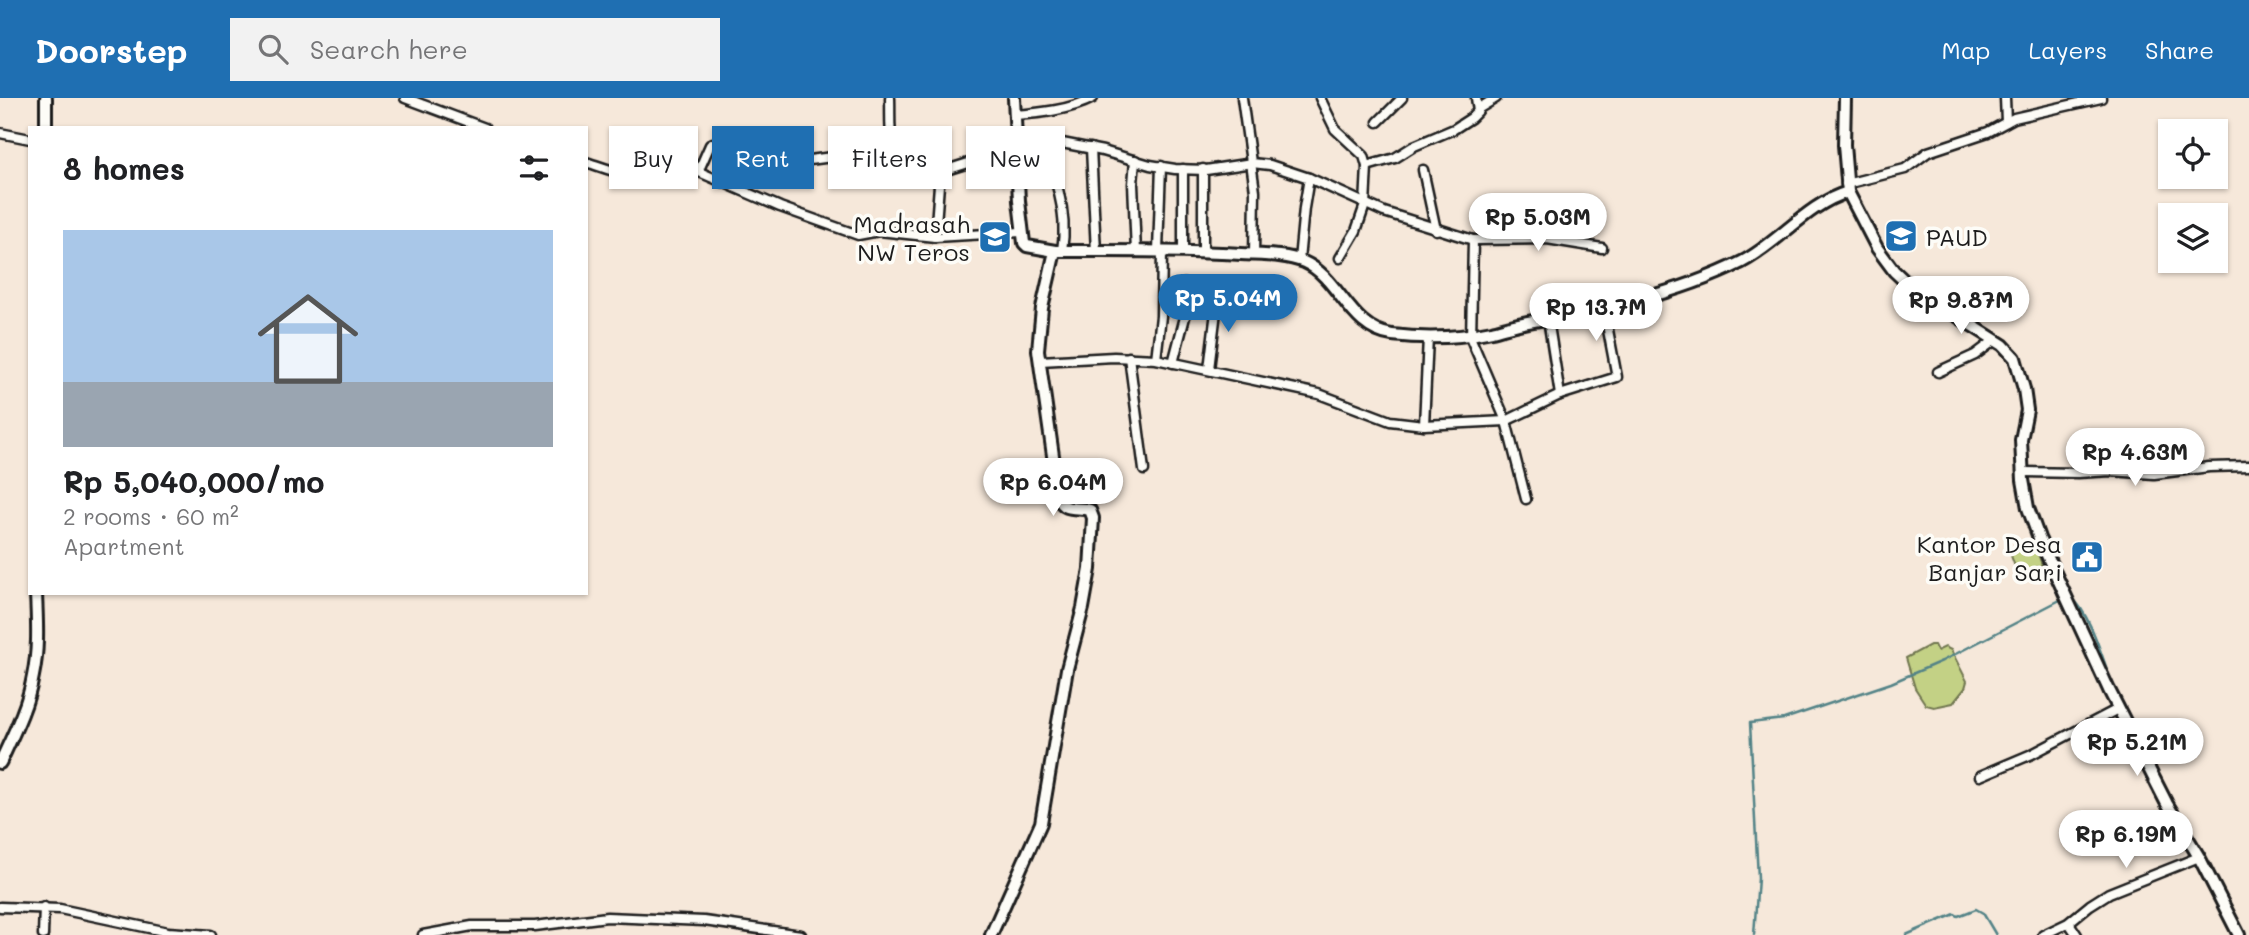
<!DOCTYPE html>
<html lang="en">
<head>
<meta charset="utf-8">
<style>
  :root { --surface:#fff; --page:#f2f2f2; --text:#202124; --muted:#757577; --line:#e0e0e0; --accent:#1f6fb2 }
  body { margin:0; font-family:Mali,sans-serif; background:var(--page); color:var(--text); height:100vh; display:flex; flex-direction:column; font-size:26px; white-space:nowrap }
  * { box-sizing:border-box; margin:0 }
  p { font-size:23px; color:var(--muted) }
  .icon { flex:none; width:38px; height:38px; fill:none; stroke:currentColor; stroke-width:2; stroke-linecap:round; stroke-linejoin:round }
  .map { position:relative; flex:1; overflow:hidden }
  .panel { position:absolute; left:28px; top:28px; width:560px; height:469px; display:flex; flex-direction:column; background:var(--surface); border-radius:0px; box-shadow:0 2px 5px #0004 }
  .panel>* { flex:none }
  .banner { position:absolute; left:609px; top:28px; width:665px; height:63px; display:flex; gap:14px }
  .fabs { position:absolute; left:2158px; top:21px; display:grid; gap:14px }
  .fabs a { display:grid; place-items:center; width:70px; height:70px; border-radius:0px; background:var(--surface); box-shadow:0 2px 5px #0004; font-size:35px }
  .price { position:absolute; translate:-50% -60px; padding:0 16px; border-radius:24px; background:#fff; color:#222; font-size:23px; line-height:46px; filter:drop-shadow(0 2px 4px #0008) }
  .price::after { content:''; position:absolute; left:50%; top:42px; width:21px; height:16px; margin-left:-10px; background:inherit; clip-path:polygon(0 0,100% 0,50% 100%) }
  .price.selected { background:var(--accent); color:#fff }
  ul { padding:0; list-style:none }
  li { display:grid; align-content:center; gap:14px; height:371px; padding:0 35px }
  li+li { border-top:2px solid var(--line) }
  li span { display:grid; place-items:center; height:217px; border-radius:0px; color:#555 }
  li>.icon { margin-inline-start:auto }
  span .icon { width:126px; height:126px; fill:#fffc; stroke-width:1 }
  li b { font-size:30px }
  h2 { display:flex; justify-content:space-between; align-items:center; height:84px; padding:0 35px; font-size:30px }
  .chip { padding:0 24px; border-radius:0px; background:var(--surface); box-shadow:0 2px 5px #0004; font-size:24px; line-height:63px }
  .chip.selected { background:var(--accent); color:#fff }
  header { display:flex; align-items:center; gap:42px; box-sizing:border-box; height:98px; padding:0 35px; background:var(--accent); color:#fff }
  header strong { font-size:33px }
  nav { display:flex; gap:38px; margin-inline-start:auto; font-size:24px }
  .search { width:490px; height:63px; background:var(--page); display:flex; align-items:center; gap:18px; box-sizing:border-box; padding:0 24px; border-radius:0px; color:var(--muted); font-size:26px }
  .map>svg:first-child { display:block }
  .green { fill:#c3d185; stroke:#707650; stroke-width:2 }
  .lines { fill:none; stroke-linecap:round; stroke-linejoin:round }
  .stream { stroke:#538387; stroke-width:2.5 }
  .street-casing { stroke:#1c1c1c; stroke-width:13 }
  .secondary-casing { stroke:#1c1c1c; stroke-width:16 }
  .street { stroke:#fdfcf7; stroke-width:8 }
  .secondary { stroke:#fdfcf7; stroke-width:10 }
  .labels { text-anchor:middle; dominant-baseline:central; stroke-width:7; stroke-linejoin:round; paint-order:stroke }
  .poi-label { font-size:24px; fill:#1c1c1c; stroke:#fdfcf7; text-anchor:end }
</style>
</head>
<body>
<header>
<strong>Doorstep</strong>
<div class="search"><svg class="icon" aria-label="search" viewBox="0 0 24 24"><circle cx="10" cy="10" r="6"/><path d="M15 15l6 6"/></svg>Search here</div>
<nav><a>Map</a><a>Layers</a><a>Share</a></nav>
</header>
<div class="map">
<svg width="2249" height="837" viewBox="0 0 2249 837">
  <rect width="100%" height="100%" fill="#f6e8da"/>
  <filter id="ink" filterUnits="userSpaceOnUse"><feTurbulence type="fractalNoise" baseFrequency=".0143" numOctaves="2"/><feDisplacementMap in="SourceGraphic" scale="14" xChannelSelector="R" yChannelSelector="G"/><feConvolveMatrix kernelMatrix="1 2 1 2 8 2 1 2 1" color-interpolation-filters="sRGB"/></filter>
  <g filter="url(#ink)">
    <g class="green">
      <polygon points="2033,441 2042,467 2018,477 2010,455"/>
      <polygon points="1930,547 1934,547 1937,553 1945,549 1951,552 1967,583 1965,590 1953,605 1934,609 1926,607 1915,590 1906,560"/>
    </g>
    <g class="lines">
      <g class="stream">
        <path d="M2071,499C2091,515 2105,569 2115,594"/>
        <polyline points="2165,690 2186,727"/>
        <polyline points="1754,837 1758,780 1750,625 1784,621 1891,585 1942,563 2062,501"/>
        <polyline points="1906,837 1955,816 1958,818 1976,811 1983,815 1996,837"/>
      </g>
      <defs>
        <g id="street">
          <polyline points="405,0 485,30"/>
          <path d="M890,0C891,25 886,59 908,76L940,74L935,139"/>
          <polyline points="1242,0 1255,93 1254,157"/>
          <polyline points="1320,0 1335,31 1364,58 1367,68 1365,107 1356,133 1340,160"/>
          <polyline points="2005,0 2006,24"/>
          <polyline points="1478,11 1496,0"/>
          <path d="M1015,17C1041,15 1070,12 1093,0"/>
          <polyline points="1378,24 1402,0"/>
          <polyline points="0,35 30,41"/>
          <polyline points="1016,41 1062,45 1103,53 1150,67 1175,71 1206,72 1252,65 1270,67 1309,80 1384,114 1473,142 1471,241 1506,323 1526,401"/>
          <path d="M1032,42C1057,68 1068,117 1062,153"/>
          <polyline points="1091,50 1096,154"/>
          <polyline points="1135,62 1133,86 1136,154"/>
          <path d="M586,64C599,68 641,84 652,80C662,76 663,65 674,63L780,109L858,137L879,133L935,139L1021,134"/>
          <polyline points="1367,68 1395,60 1414,48 1454,31 1471,20 1478,13 1476,0"/>
          <polyline points="1183,71 1183,153"/>
          <polyline points="1423,72 1436,132"/>
          <polyline points="698,74 710,47 713,45 787,65 892,51"/>
          <polyline points="940,74 1016,50"/>
          <polyline points="1846,86 1905,71 1928,54 1988,34 2014,20 2101,0"/>
          <polyline points="1473,142 1547,141 1602,150"/>
          <polyline points="1158,153 1161,68"/>
          <polyline points="1203,154 1203,71"/>
          <polyline points="1299,162 1304,110 1309,80"/>
          <polyline points="1548,221 1560,297 1617,279 1604,211"/>
          <polyline points="1129,259 1144,372"/>
          <polyline points="1156,261 1161,218 1162,153"/>
          <polyline points="1040,263 1114,259 1156,261 1319,296 1390,323 1424,327 1506,323 1560,297"/>
          <polyline points="1173,265 1185,219 1184,186"/>
          <polyline points="1209,271 1218,197"/>
          <polyline points="1938,274 1975,257 1995,242"/>
          <polyline points="1424,327 1428,239"/>
          <polyline points="2023,374 2078,375 2111,373 2154,376 2209,369 2249,368"/>
          <polyline points="1980,678 2032,656 2118,611"/>
          <polyline points="0,809 60,811 168,834 211,837"/>
          <polyline points="2069,825 2077,837"/>
          <polyline points="43,837 44,809"/>
          <polyline points="423,837 472,828 535,828 607,819 704,823 801,837"/>
          <polyline points="2043,837 2068,825 2090,807 2109,795 2199,759"/>
        </g>
        <g id="secondary">
          <polyline points="1845,0 1844,47 1848,94 1877,150 1894,173 1911,189 2003,247 2015,260 2024,291 2027,312 2021,342 2023,382 2028,410 2039,440 2109,592 2167,706 2199,759 2239,837"/>
          <polyline points="46,30 46,0"/>
          <path d="M1055,153C1117,153 1179,152 1241,156C1261,157 1285,156 1304,164C1340,180 1349,231 1392,237C1425,241 1459,240 1492,233C1504,230 1516,226 1528,224C1602,211 1674,198 1742,164C1779,145 1807,106 1848,94"/>
          <path d="M0,665C13,637 28,608 33,578C39,550 37,523 36,495"/>
          <path d="M991,837L1041,725L1067,571L1083,510L1090,471L1093,420L1090,412C1078,408 1064,415 1059,400L1038,252L1042,210L1055,153L1027,148L1024,145L1019,103L1014,0"/>
        </g>
      </defs>
      <use href="#street" class="street-casing"/>
      <use href="#secondary" class="secondary-casing"/>
      <use href="#street" class="street"/>
      <use href="#secondary" class="secondary"/>
    </g>
  </g>
  <defs>
    <symbol id="school-square" viewBox="-11 -11 22 22"><rect x="-9" y="-9" width="18" height="18" rx="4" fill="#1f6fb2" stroke="#fdfcf7"/><path d="M0-5L7-2L0 1L-7-2ZM-4 1L0 2.5L4 1V4Q0 6-4 4Z" fill="#fff"/></symbol>
    <symbol id="civic-square" viewBox="-11 -11 22 22"><rect x="-9" y="-9" width="18" height="18" rx="4" fill="#1f6fb2" stroke="#fdfcf7"/><path d="M-.6-6.5H3V-4.5H.6V-3L4-1V1h2V6H-6V1h2V-1L-.6-3ZM-1.2 2.5V6h2.4V2.5Z" fill="#fff"/></symbol>
  </defs>
  <g fill-rule="evenodd">
    <use href="#school-square" x="1882" y="119" width="38" height="38"/>
    <use href="#school-square" x="976" y="120" width="38" height="38"/>
    <use href="#civic-square" x="2068" y="440" width="38" height="38"/>
  </g>
  <g class="labels">
    <g class="poi-label">
      <text x="970" y="125">Madrasah<tspan x="970" dy="28">NW Teros</tspan></text>
      <text x="1926" y="138" text-anchor="start">PAUD</text>
      <text x="2062" y="445">Kantor Desa<tspan x="2062" dy="28">Banjar Sari</tspan></text>
    </g>
  </g>
</svg>
<div class="fabs">
<a><svg class="icon" aria-label="locate" viewBox="0 0 24 24"><circle cx="12" cy="12" r="6"/><path d="M12 2v4M12 18v4M2 12h4M18 12h4"/></svg></a>
<a><svg class="icon" aria-label="layers" viewBox="0 0 24 24"><path d="M12 4l9 5-9 5-9-5zM3 14l9 5 9-5"/></svg></a>
</div>
<b class="price" style="left:1538px;top:155px">Rp 5.03M</b>
<b class="price selected" style="left:1228px;top:236px">Rp 5.04M</b>
<b class="price" style="left:1961px;top:238px">Rp 9.87M</b>
<b class="price" style="left:1596px;top:245px">Rp 13.7M</b>
<b class="price" style="left:2135px;top:390px">Rp 4.63M</b>
<b class="price" style="left:1053px;top:420px">Rp 6.04M</b>
<b class="price" style="left:2137px;top:680px">Rp 5.21M</b>
<b class="price" style="left:2126px;top:772px">Rp 6.19M</b>
<div class="banner">
<a class="chip">Buy</a>
<a class="chip selected">Rent</a>
<a class="chip">Filters</a>
<a class="chip">New</a>
</div>
<section class="panel">
<h2>8 homes<svg class="icon" aria-label="filters" viewBox="0 0 24 24"><path d="M4 7h16M4 17h16"/><circle cx="9" cy="7" r="2"/><circle cx="15" cy="17" r="2"/></svg></h2>
<ul>
<li><span style="background:linear-gradient(#a9c7e8 70%,#9aa5b1 0)"><svg class="icon" aria-label="home" viewBox="0 0 24 24"><path d="M3 11l9-7 9 7M6 9v11h12V9"/></svg></span><div><b>Rp 5,040,000/mo</b><p>2 rooms · 60 m²</p><p>Apartment</p></div></li>
</ul>
</section>
</div>
</body>
</html>
